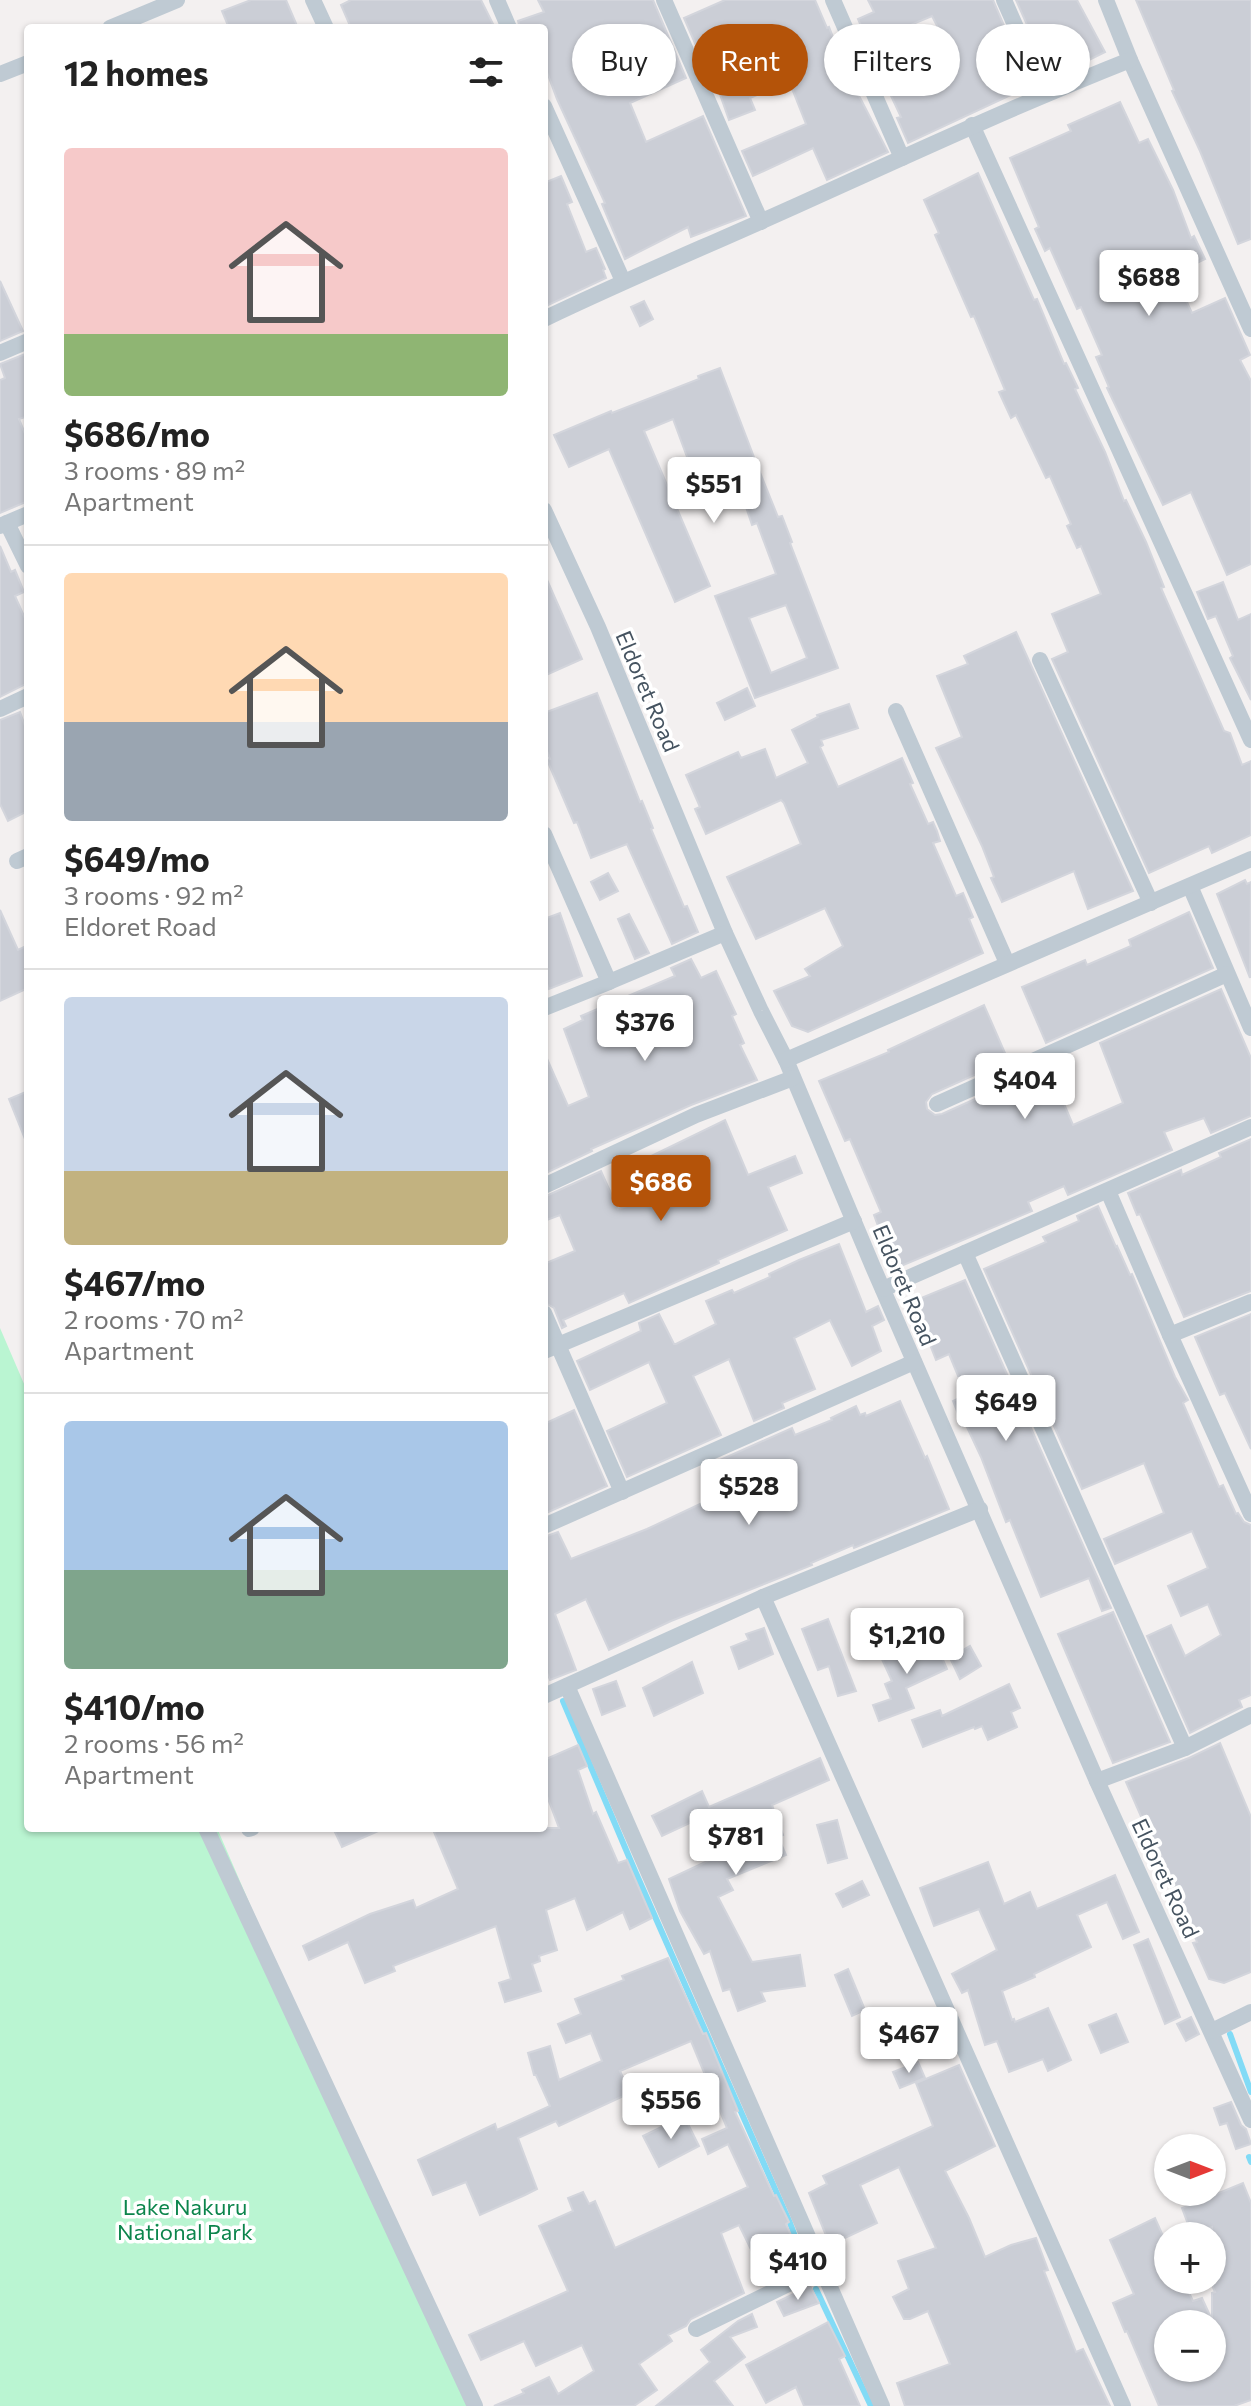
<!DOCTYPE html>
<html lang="en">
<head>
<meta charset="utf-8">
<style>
  :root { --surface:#fff; --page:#f6f6f6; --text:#222; --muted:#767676; --line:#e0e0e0; --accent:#b45309 }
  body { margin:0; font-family:Commissioner,sans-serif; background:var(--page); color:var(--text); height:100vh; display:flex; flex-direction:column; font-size:30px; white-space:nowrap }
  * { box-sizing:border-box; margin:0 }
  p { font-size:26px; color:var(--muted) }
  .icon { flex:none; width:44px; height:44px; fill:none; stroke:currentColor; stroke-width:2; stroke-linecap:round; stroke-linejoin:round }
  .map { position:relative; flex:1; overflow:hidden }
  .sheet { position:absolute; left:24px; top:24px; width:524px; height:1808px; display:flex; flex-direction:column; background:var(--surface); border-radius:8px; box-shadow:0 2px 6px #0004 }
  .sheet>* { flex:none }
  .banner { position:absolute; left:572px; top:24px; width:558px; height:72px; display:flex; gap:16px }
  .needle { width:52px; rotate:90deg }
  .controls { position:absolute; left:1154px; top:2134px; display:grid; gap:16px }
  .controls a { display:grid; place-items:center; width:72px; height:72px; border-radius:50%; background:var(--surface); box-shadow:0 2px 6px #0004; font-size:40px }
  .price { position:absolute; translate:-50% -68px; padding:0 18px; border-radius:8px; background:#fff; color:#222; font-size:26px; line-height:52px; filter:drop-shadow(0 2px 4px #0008) }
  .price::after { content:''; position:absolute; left:50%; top:48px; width:24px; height:18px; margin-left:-12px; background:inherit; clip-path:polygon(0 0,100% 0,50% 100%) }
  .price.on { background:var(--accent); color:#fff }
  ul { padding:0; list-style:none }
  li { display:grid; align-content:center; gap:16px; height:424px; padding:0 40px }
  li+li { border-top:2px solid var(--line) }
  li span { display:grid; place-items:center; height:248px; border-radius:8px; color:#555 }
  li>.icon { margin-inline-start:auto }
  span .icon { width:144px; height:144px; fill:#fffc; stroke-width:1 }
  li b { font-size:34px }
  h2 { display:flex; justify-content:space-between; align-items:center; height:96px; padding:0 40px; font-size:34px }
  .pill { padding:0 28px; border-radius:36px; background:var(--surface); box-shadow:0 2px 6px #0004; font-size:28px; line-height:72px }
  .pill.on { background:var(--accent); color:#fff }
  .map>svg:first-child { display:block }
  .green { fill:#baf5d2 }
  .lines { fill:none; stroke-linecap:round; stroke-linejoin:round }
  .stream { stroke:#82dbf6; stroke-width:6 }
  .building { fill:#cbced6; stroke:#d3d5dc; stroke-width:2; fill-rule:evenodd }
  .street { stroke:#bfcad3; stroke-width:16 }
  .labels { text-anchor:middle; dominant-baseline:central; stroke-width:7; stroke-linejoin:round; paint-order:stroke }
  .street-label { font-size:22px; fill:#455360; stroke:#fff }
  .park-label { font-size:22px; fill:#0c854c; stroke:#fff }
</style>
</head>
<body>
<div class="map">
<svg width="1251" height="2406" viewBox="0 0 1251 2406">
  <rect width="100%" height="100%" fill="#f3f0f0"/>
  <polygon class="green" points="0,1328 28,1393 28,1828 217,1828 467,2406 0,2406"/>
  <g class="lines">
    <g class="stream">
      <polyline points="563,1701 635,1871 790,2223 807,2268"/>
      <polyline points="1230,2034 1251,2092"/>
      <polyline points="1249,2157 1251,2162"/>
      <polyline points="816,2289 871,2406"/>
    </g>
  </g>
  <g class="building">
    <polygon points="251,0 286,0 298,28 229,28 222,11"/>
    <polygon points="351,0 481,0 495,28 351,28 341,5"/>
    <polygon points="538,0 653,0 686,78 630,103 646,142 703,116 746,216 691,237 688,227 625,259 602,204 605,203 557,99 544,64 544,28 520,28 518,21 544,12"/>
    <polygon points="725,0 815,0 827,28 829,27 842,60 846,59 857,85 854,86 888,152 827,180 813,148 753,176 742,151 806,124 789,81 750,98 755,110 729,120 711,69 707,71 684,18"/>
    <polygon points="868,0 993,0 1030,86 908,143 897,118 901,117 884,81 950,51 932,16 868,43 858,19 874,12"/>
    <polygon points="1016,0 1077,0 1105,52 1051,79"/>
    <polygon points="1136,0 1251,0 1251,239 1238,244 1200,151 1172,91 1174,90"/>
    <polygon points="1120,102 1139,143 1148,139 1173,190 1191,238 1194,236 1205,259 1174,274 1192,313 1225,298 1250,355 1240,360 1251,381 1251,564 1227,575 1191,492 1163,505 1107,388 1109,387 1096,357 1102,355 1081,307 1077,309 1050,248 1045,251 1035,229 1039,227 1010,158 1071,131 1068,125"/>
    <polygon points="978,173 1034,300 1037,299 1064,364 1066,363 1078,388 1075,389 1105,452 1124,501 1126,500 1146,542 1164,587 1161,588 1224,731 1230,733 1242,765 1251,761 1251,835 1212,853 1209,846 1149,873 1052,659 1068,652 1052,614 1101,594 1081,546 1077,548 1067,526 1071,524 1050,476 1046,478 1016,415 1011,418 999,392 1005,390 974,316 971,317 935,235 939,233 924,200"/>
    <polygon points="561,176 572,202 567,204 586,252 596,248 605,269 603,270 606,278 544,307 544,183"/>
    <polygon points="0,281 23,331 0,341"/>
    <polygon points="644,301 653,319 640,326 631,307"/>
    <polygon points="25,354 28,362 28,416 19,419 28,441 28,501 0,513 0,380 5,378 0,364"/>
    <path d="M720,368L757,465L778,517L782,516L792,542L790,543L838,668L755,698L715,596L776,574L757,523L752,525L746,507L748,506L734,470L697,484L673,419L644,431L710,586L675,602L609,449L569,467L554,435L611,411L612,413L699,379L698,376ZM786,605L807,658L771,673L749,618Z"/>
    <polygon points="0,546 11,572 15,570 24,592 15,596 28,625 28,683 0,697"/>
    <polygon points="544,573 582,659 544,676"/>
    <polygon points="1223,582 1238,620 1251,614 1251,700 1230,658 1233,656 1216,616 1208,619 1197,592"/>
    <polygon points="1016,632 1133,891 1088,909 1074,871 1002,902 991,878 994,877 982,846 936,748 962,737 937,676 968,664 964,656"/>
    <polygon points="747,688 755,706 725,720 717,703"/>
    <polygon points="597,693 640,802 642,801 653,828 651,829 684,907 687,906 698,932 672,944 627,844 591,858 577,822 574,823 547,760 550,759 544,743 544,713"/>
    <polygon points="849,704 858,728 821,740 823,745 820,747 838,787 902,758 913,783 910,784 928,824 933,822 937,831 940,841 933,843 956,896 963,893 973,917 969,919 983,953 808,1032 792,1026 774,991 810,976 805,969 843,946 825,908 756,939 727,877 801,844 784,803 781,800 706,834 695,809 700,807 686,775 738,752 741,758 765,749 776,778 808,763 792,730 818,717 817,715"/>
    <polygon points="20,712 28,734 28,811 8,821 0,804 0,720"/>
    <polygon points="608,873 618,891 600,900 591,882"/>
    <polygon points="1245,880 1247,884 1251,882 1250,978 1217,894"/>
    <polygon points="0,910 18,950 28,945 28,988 0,1001"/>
    <polygon points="1189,912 1213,968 1046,1043 1022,987 1085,960 1087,965 1131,946 1129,940"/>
    <polygon points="560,913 582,976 549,989 544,976 544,919"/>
    <polygon points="629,914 649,953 635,959 618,919"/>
    <polygon points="691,959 701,978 716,971 736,1014 732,1016 744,1043 740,1045 757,1080 691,1105 591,1149 592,1151 544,1174 544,1052 568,1106 589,1097 564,1029 583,1020 581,1016 675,976 671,968"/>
    <polygon points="1221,989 1251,1058 1251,1116 1211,1133 1204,1118 1164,1132 1172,1150 1068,1195 1064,1186 1028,1202 1032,1211 894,1269 874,1215 881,1212 850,1139 845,1141 819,1081 889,1052 888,1050 984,1005 1008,1060 932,1094 926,1102 927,1109 935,1115 942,1114 1048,1066 1073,1125 1123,1103 1100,1043"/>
    <polygon points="28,1091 28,1144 27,1144 9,1099"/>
    <polygon points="725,1120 748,1175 795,1156 802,1173 768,1187 787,1230 718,1260 719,1263 629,1303 624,1293 563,1320 566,1326 562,1328 554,1308 544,1302 544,1264 575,1251 560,1215 544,1221 544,1197 601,1171 618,1209 660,1195 643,1160"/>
    <polygon points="1251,1139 1251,1291 1184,1317 1140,1214 1137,1215 1128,1193 1181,1170 1182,1175 1221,1157 1219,1153"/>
    <polygon points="1098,1206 1116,1247 1117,1246 1130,1275 1132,1274 1175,1377 1188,1400 1183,1403 1219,1487 1223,1485 1236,1514 1238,1513 1244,1522 1251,1525 1251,1695 1239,1700 1242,1707 1190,1733 1147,1636 1171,1625 1185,1656 1221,1635 1208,1604 1181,1616 1168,1586 1208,1568 1192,1531 1115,1564 1104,1539 1164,1513 1144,1463 1082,1489 984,1269 1046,1242 1043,1237 1079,1221 1077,1216"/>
    <polygon points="839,1244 866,1312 878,1306 884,1320 872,1326 881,1351 852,1366 830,1320 794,1338 815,1389 782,1403 784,1408 754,1421 729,1359 693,1376 721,1435 627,1477 607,1431 667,1403 649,1362 590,1390 577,1361 641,1331 639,1323 659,1314 674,1344 676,1344 716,1324 706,1301 732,1290 734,1293 770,1277 769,1274 799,1260"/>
    <polygon points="965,1280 1111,1608 1102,1611 1089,1578 1041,1597 1010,1520 1006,1522 981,1457 966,1425 963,1426 953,1401 966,1395 949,1354 936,1360 923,1327 920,1328 909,1303"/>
    <polygon points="1251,1314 1251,1449 1225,1393 1220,1395 1195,1337"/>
    <polygon points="900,1401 925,1458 927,1456 949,1509 854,1548 853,1545 811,1563 812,1565 671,1621 609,1650 586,1599 555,1614 576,1670 550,1680 544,1665 544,1537 558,1532 571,1559 647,1529 715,1497 702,1468 792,1428 795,1435 832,1420 831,1418 856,1406 860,1415 865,1413 866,1416"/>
    <polygon points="574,1410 607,1486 544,1514 544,1424"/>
    <polygon points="1113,1612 1170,1742 1113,1763 1058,1634"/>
    <polygon points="828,1619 856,1691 838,1696 829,1666 818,1670 802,1629"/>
    <polygon points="764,1628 773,1654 739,1669 731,1647 749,1640 746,1634"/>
    <polygon points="913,1639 920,1654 937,1646 947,1669 906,1688 914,1708 879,1721 873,1705 891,1699 885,1684 892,1681 880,1655"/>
    <polygon points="970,1646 981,1666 960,1679 950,1658"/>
    <polygon points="692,1662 703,1693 654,1716 643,1688"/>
    <polygon points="616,1681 625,1706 602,1715 593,1689"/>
    <polygon points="1009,1684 1020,1708 1011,1712 1017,1727 988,1740 982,1726 975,1729 974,1727 923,1747 912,1720 940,1710 942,1716"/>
    <polygon points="1220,1743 1251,1817 1251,1972 1224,1983 1209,1979 1193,1943 1197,1942 1183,1907 1179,1908 1168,1879 1171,1878 1156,1843 1153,1844 1126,1782 1189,1758"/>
    <polygon points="578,1745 587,1766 578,1770 593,1814 596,1812 618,1863 627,1860 652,1918 630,1929 623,1912 587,1930 575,1898 546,1910 557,1950 539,1956 540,1961 532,1964 541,1991 505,2002 499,1983 511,1979 496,1926 393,1966 395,1971 365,1983 348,1942 309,1960 303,1946 370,1914 413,1900 416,1908 458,1889 434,1832 444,1828 559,1828 544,1788 544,1760"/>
    <polygon points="820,1758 829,1780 772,1805 783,1835 778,1837 786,1855 727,1879 733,1890 718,1897 752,1962 800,1955 805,1986 761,1992 765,2001 738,2011 730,1989 723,1991 710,1951 704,1954 680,1911 669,1879 714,1858 696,1820 662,1836 652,1816 702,1791 709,1807"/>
    <polygon points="837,1820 847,1858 828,1863 817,1825"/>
    <polygon points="333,1828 385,1828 342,1847"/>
    <polygon points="988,1862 1004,1904 1030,1892 1037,1909 1115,1875 1139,1932 1123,1939 1107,1902 1077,1915 1091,1947 1034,1974 1035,1977 1002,1991 1012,2020 1014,2019 1015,2022 1048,2008 1071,2060 1048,2071 1043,2059 1009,2072 997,2041 985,2045 968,1990 962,1993 952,1974 997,1950 979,1909 934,1926 920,1888"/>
    <polygon points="862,1881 869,1895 843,1907 836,1894"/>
    <polygon points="1148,1939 1180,2017 1165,2024 1134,1945"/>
    <polygon points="668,1958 703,2034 706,2033 738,2111 735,2112 774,2196 776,2195 789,2222 786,2224 804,2264 767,2282 739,2225 721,2233 744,2293 691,2319 686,2326 668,2335 672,2341 639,2364 657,2390 634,2406 494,2406 524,2393 522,2390 549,2377 558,2394 594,2371 582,2345 536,2366 524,2341 481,2360 469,2335 568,2291 539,2226 573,2211 568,2198 583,2192 589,2204 595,2201 615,2248 748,2187 728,2144 708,2154 702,2139 727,2128 691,2041 620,2071 630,2093 559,2126 556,2121 518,2138 537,2189 525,2195 480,2215 466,2182 433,2195 418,2160 495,2124 497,2130 550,2106 536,2075 534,2075 528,2053 550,2046 559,2080 602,2061 591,2033 566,2043 558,2024 581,2014 575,1999 624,1980 622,1976"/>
    <polygon points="848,1969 865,2010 852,2016 835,1975"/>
    <polygon points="1116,2014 1128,2042 1101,2053 1089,2025"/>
    <polygon points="1191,2017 1199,2034 1186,2041 1177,2024"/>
    <polygon points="918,2062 925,2078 900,2088 893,2072"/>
    <polygon points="959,2065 995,2146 945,2171 969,2218 985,2257 1011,2245 1036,2238 1048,2270 1044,2271 1076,2352 1083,2349 1110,2406 905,2406 897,2383 950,2364 928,2311 910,2319 904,2319 893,2297 909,2289 898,2261 936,2248 899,2167 860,2185 877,2223 830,2245 823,2228 809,2193 827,2184 823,2176 933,2126 916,2083"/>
    <polygon points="1231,2102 1241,2125 1246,2129 1251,2144 1236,2149 1227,2123 1220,2125 1214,2108"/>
    <polygon points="684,2116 699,2146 659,2167 643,2136"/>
    <path d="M1243,2183L1251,2203V2400L1234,2406H1159L1127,2331L1125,2332L1113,2303L1134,2294L1110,2240L1155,2218L1168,2247V2280H1183L1193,2301L1202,2298L1212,2320V2293L1215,2292L1212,2285V2227L1192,2235L1182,2208ZM1168,2324H1212V2368H1168Z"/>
    <polygon points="810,2286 819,2303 784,2316 777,2302"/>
    <polygon points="752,2314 757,2327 730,2337 745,2357 714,2381 733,2406 656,2406 710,2362 701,2350 738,2321"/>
    <polygon points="828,2322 845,2356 839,2359 860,2406 804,2406 796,2387 766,2403 746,2365"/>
  </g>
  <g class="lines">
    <g class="street">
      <polyline points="313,0 326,28"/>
      <polyline points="497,0 509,28"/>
      <polyline points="664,0 761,222"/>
      <polyline points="833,0 902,158"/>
      <polyline points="1004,0 1045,93"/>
      <polyline points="1106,0 1130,60 1251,329"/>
      <polyline points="110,28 177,0"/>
      <polyline points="0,74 28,63"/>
      <polyline points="544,106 623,281"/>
      <polyline points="972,125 1251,740"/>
      <path d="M544,319C625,280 707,246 789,209C902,158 1014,106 1130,60"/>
      <polyline points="0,353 28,341"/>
      <polyline points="544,510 598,627 725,933 761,1011 786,1060 873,1267 1097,1781 1251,2120"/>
      <polyline points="7,523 28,566"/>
      <polyline points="0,526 28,514"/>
      <polyline points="1040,660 1151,903"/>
      <polyline points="0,709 28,696"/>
      <polyline points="896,711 1007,963"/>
      <polyline points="544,834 609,982 725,933"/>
      <polyline points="17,861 28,856"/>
      <polyline points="1190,886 1251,1028"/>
      <polyline points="544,1008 609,982"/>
      <polyline points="786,1060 1251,859"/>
      <polyline points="937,1104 1227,974"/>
      <polyline points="544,1186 696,1115 793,1078"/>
      <polyline points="1108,1191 1170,1335 1251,1514"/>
      <polyline points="965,1253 1185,1748"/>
      <polyline points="883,1289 1251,1127"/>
      <polyline points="544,1313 622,1492"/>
      <polyline points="1170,1335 1251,1302"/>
      <polyline points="544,1351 854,1221"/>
      <polyline points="980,1509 763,1597 1123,2406"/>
      <polyline points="544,1526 914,1362"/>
      <polyline points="567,1686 882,2406"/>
      <polyline points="544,1696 763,1597"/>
      <polyline points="1097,1781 1185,1748 1251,1715"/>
      <polyline points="206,1828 475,2406"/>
      <polyline points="249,1829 252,1828"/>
      <polyline points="1212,2031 1251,2012"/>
      <polyline points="696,2329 821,2268"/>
    </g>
  </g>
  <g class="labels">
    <g class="street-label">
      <text transform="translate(648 691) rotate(67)">Eldoret Road</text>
      <text transform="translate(905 1285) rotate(67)">Eldoret Road</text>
      <text transform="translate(1166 1878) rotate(65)">Eldoret Road</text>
    </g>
    <g class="park-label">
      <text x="185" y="2206">Lake Nakuru<tspan x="185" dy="25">National Park</tspan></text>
    </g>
  </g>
</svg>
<div class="controls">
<a><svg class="needle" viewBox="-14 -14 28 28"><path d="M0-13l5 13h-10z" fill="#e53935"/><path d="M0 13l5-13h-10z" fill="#767676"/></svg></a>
<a>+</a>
<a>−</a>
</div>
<b class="price" style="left:1149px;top:318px">$688</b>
<b class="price" style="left:714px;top:525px">$551</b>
<b class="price" style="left:645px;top:1063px">$376</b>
<b class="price" style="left:1025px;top:1121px">$404</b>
<b class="price on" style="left:661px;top:1223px">$686</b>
<b class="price" style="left:1006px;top:1443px">$649</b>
<b class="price" style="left:749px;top:1527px">$528</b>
<b class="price" style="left:907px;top:1676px">$1,210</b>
<b class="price" style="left:736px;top:1877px">$781</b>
<b class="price" style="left:909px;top:2075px">$467</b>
<b class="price" style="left:671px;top:2141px">$556</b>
<b class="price" style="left:798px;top:2302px">$410</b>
<div class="banner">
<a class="pill">Buy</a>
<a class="pill on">Rent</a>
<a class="pill">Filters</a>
<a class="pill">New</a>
</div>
<section class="sheet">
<h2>12 homes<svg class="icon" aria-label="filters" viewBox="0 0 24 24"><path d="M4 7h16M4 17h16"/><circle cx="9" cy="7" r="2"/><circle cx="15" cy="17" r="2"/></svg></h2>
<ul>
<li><span style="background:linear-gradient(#f6c9c9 75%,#8fb573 0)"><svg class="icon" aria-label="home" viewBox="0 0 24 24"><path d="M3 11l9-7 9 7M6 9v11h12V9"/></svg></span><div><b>$686/mo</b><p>3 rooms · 89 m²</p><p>Apartment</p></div></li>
<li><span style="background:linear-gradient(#ffd9b3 60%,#9aa5b1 0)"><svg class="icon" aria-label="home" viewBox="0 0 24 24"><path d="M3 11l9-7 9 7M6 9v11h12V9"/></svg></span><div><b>$649/mo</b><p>3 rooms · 92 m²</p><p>Eldoret Road</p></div></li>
<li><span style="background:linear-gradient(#c9d6e8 70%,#c2b280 0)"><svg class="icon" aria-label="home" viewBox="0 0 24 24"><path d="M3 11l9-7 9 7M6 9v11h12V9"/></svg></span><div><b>$467/mo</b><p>2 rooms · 70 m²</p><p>Apartment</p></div></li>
<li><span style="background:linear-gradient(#a9c7e8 60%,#7fa58c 0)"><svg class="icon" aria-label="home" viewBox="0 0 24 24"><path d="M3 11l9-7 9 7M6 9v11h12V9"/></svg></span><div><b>$410/mo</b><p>2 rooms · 56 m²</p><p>Apartment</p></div></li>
</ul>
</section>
</div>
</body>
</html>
